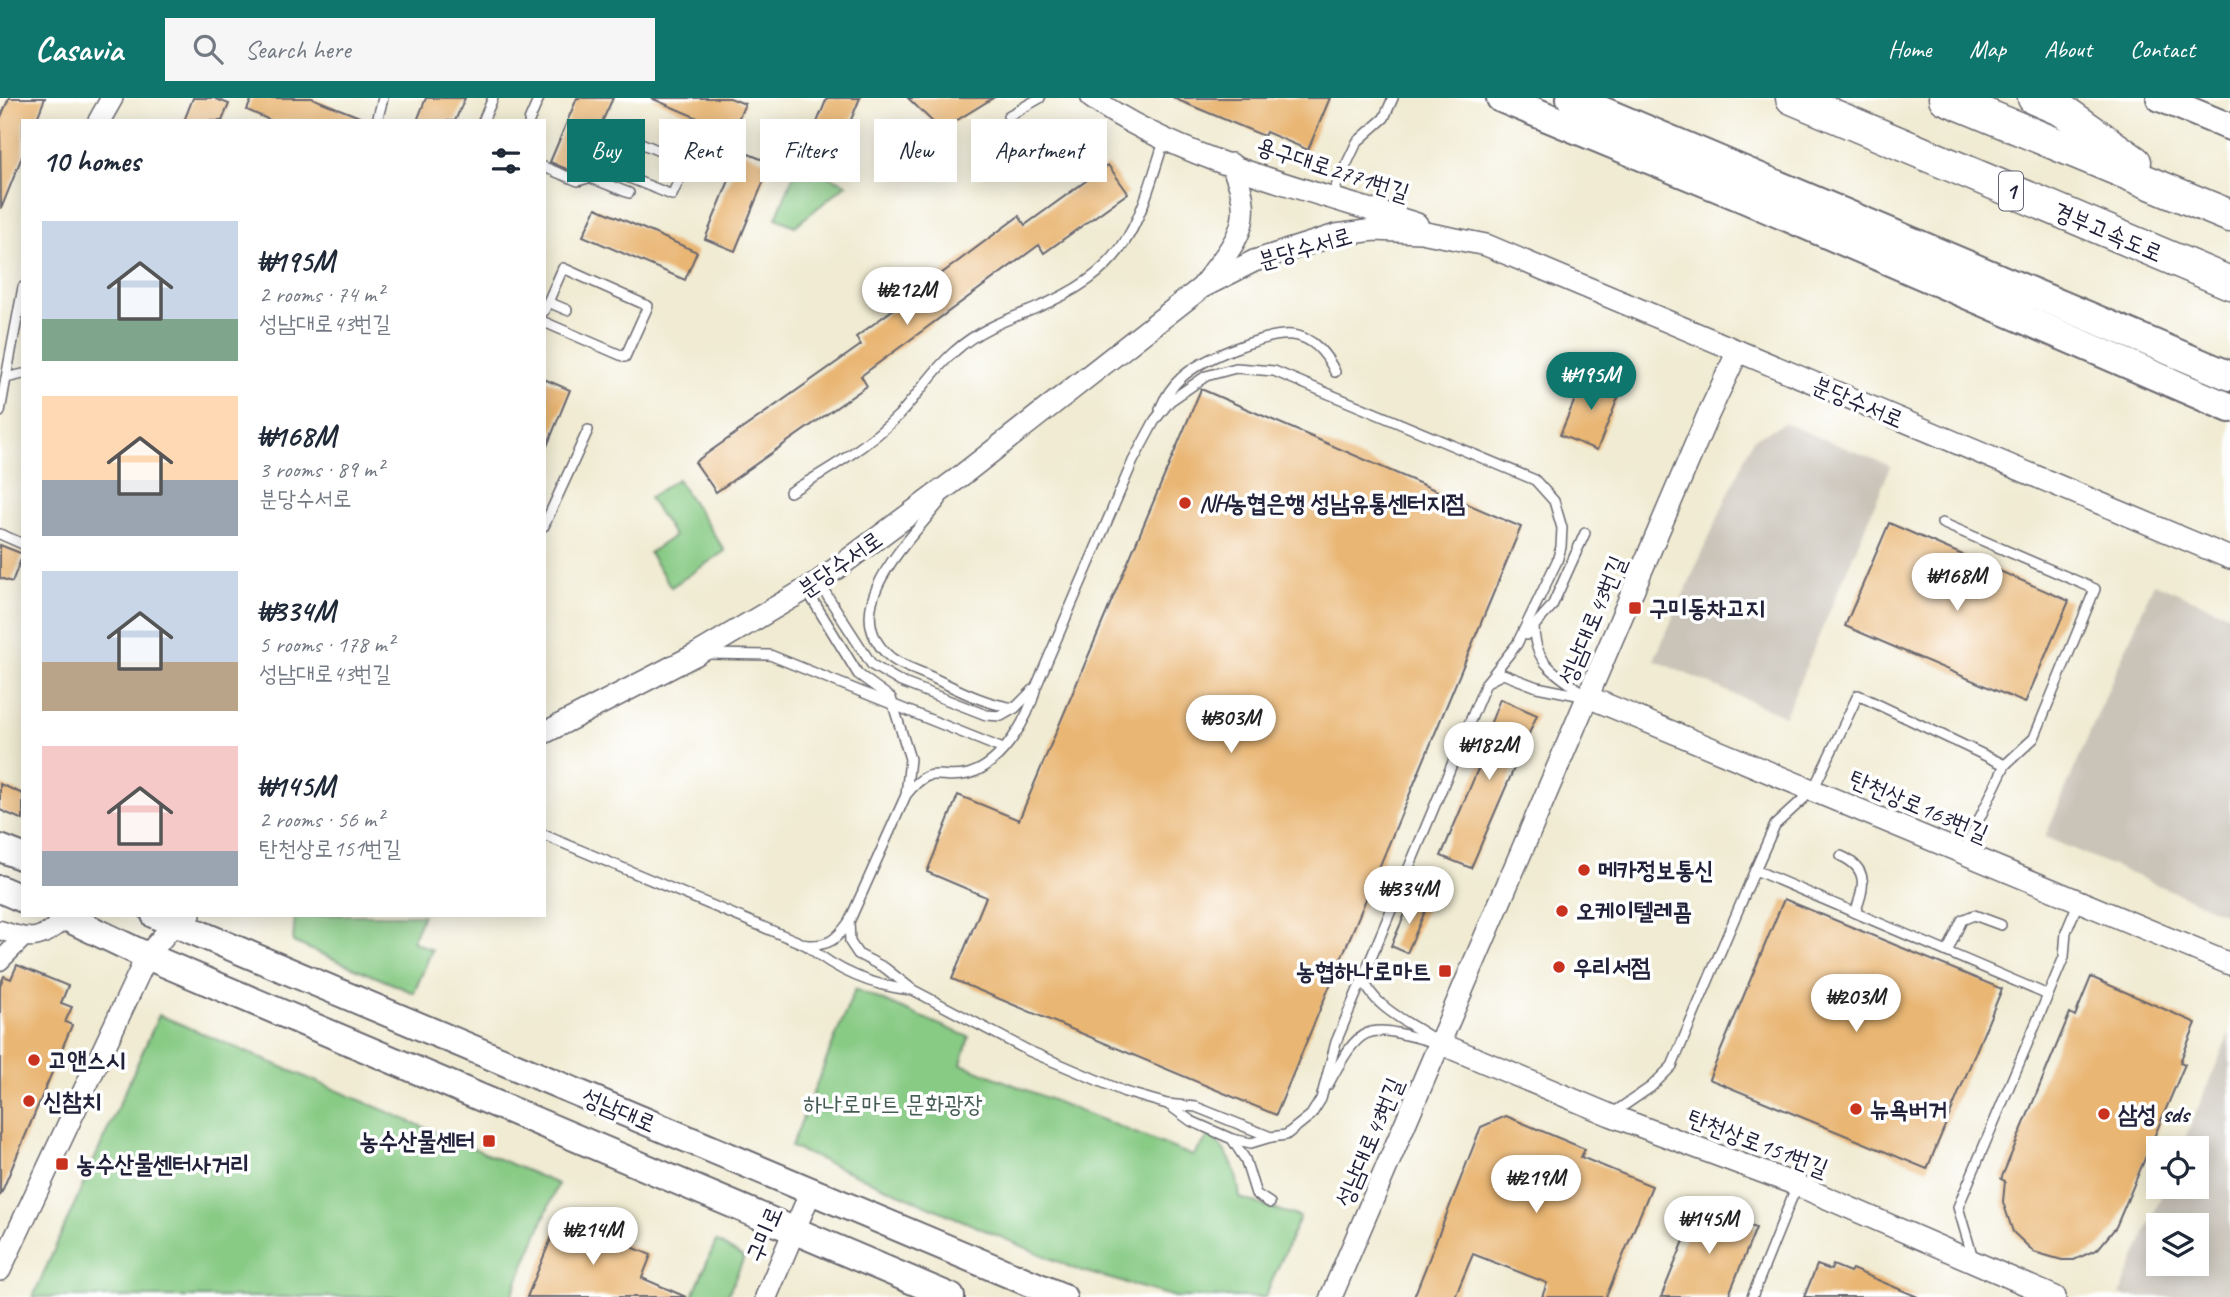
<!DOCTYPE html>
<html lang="en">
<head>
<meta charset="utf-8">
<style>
  :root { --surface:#fff; --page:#f6f6f7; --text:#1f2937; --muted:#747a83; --accent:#0f766e }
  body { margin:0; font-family:Caveat,"Poor Story",sans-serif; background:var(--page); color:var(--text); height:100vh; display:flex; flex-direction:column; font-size:26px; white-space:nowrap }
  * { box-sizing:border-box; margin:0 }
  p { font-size:23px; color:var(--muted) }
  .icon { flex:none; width:38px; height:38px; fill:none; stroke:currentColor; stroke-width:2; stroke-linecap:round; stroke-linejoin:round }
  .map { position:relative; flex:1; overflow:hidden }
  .details { position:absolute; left:21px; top:21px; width:525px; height:798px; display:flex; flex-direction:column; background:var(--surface); border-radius:0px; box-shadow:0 4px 18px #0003 }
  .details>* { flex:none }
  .top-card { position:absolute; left:567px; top:21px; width:665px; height:63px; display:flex; gap:14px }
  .fabs { position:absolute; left:2146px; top:1038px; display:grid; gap:14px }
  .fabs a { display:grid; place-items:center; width:63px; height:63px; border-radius:0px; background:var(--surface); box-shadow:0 4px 18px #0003; font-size:35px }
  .price { position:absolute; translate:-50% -60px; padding:0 16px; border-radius:24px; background:#fff; color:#222; font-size:23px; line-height:46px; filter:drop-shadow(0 2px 4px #0008) }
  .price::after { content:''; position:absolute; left:50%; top:42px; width:21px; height:16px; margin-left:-10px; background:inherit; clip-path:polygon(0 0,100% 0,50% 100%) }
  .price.current { background:var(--accent); color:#fff }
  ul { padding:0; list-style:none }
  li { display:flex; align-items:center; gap:21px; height:175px; padding:0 21px }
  li span { display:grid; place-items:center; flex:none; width:196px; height:140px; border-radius:0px; color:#555 }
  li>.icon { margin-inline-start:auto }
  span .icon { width:84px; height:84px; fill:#fffc; stroke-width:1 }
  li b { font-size:30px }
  h2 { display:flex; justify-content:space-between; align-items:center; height:84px; padding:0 21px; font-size:30px }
  .chip { padding:0 24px; border-radius:0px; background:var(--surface); box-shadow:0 4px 18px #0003; font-size:24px; line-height:63px }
  .chip.current { background:var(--accent); color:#fff }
  header { display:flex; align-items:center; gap:42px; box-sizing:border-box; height:98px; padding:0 35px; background:var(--accent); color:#fff }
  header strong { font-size:33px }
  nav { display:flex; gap:38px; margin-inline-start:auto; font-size:24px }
  .search { width:490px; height:63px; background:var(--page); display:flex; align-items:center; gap:18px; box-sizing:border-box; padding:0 24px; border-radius:0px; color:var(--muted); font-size:26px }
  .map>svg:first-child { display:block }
  .industrial { fill:#c9c3b8; fill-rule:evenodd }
  .green { fill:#88cb85; stroke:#557660; stroke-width:2 }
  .building { fill:#e9b673 }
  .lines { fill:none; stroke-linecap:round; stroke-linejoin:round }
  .service-casing { stroke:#6a6870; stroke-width:12 }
  .minor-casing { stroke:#6a6870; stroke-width:21 }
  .tertiary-casing { stroke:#6a6870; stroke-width:24 }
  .primary-casing { stroke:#6a6870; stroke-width:30 }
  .trunk-casing { stroke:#6a6870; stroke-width:32 }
  .motorway-casing { stroke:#6a6870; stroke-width:35 }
  .service { stroke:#fff; stroke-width:9 }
  .minor { stroke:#fff; stroke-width:18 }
  .tertiary { stroke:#fff; stroke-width:21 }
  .primary { stroke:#fff; stroke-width:26 }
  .trunk { stroke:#fff; stroke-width:28 }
  .motorway { stroke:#fff; stroke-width:32 }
  .poi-dot { fill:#c8321e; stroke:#fff; stroke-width:2.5 }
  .labels { text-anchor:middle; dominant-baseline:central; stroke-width:7; stroke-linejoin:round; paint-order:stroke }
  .shield { fill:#fff; stroke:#646476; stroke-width:2 }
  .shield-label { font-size:23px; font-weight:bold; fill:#22223b }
  .street-label { font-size:24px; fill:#22223b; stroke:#fff }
  .poi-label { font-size:24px; font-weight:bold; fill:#22223b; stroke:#fff; text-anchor:start }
  .park-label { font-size:24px; fill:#465d55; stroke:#fff }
</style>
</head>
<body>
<header>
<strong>Casavia</strong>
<div class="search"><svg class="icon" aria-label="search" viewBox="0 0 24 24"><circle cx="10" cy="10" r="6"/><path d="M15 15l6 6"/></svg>Search here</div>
<nav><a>Home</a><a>Map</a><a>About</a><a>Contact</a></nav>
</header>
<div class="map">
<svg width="2230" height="1199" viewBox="0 0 2230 1199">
  <rect width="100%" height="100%" fill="#fff"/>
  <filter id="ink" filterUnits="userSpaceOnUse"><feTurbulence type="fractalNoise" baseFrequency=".0143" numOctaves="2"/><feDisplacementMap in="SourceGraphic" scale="14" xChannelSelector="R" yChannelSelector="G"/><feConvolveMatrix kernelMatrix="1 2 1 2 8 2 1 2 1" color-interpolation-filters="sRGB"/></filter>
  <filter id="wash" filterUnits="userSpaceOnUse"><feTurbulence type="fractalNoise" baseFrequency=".00686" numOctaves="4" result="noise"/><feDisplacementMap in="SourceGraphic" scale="28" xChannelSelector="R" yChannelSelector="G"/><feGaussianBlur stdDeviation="1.57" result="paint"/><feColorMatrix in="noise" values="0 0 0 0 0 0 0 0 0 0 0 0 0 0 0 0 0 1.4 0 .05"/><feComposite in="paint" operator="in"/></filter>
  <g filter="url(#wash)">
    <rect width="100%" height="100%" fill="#f0ebd2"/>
    <g class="industrial">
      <polygon points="1784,325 1891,368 1785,618 1654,562 1753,341"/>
      <polygon points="2154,485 2230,517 2230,818 2045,739"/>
      <path d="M2230,934V1199H2127L2120,1196L2165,1089L2196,1088V1050H2181ZM2196,1127V1166H2158V1127Z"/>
    </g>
    <g class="green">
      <polygon points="798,66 847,86 795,128 776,120"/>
      <polygon points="677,381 725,453 671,489 649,455 674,438 649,400"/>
      <polygon points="295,817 423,817 412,843 432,852 414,895 293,844"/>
      <path d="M855,891L969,939L961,966L1193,1058L1210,1037C1231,1056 1237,1072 1240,1100L1300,1119L1265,1199H1175L1075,1171L791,1049Z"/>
      <polygon points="159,917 558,1086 511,1199 33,1199"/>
      <polygon points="716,1143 744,1160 727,1199 692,1199"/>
    </g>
    <g id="blocks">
      <g class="building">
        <polygon points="9,0 45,0 36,23 23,23 23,56 1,111 0,21"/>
        <polygon points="193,0 214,0 229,6 222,23 184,23"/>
        <polygon points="252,0 312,0 367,22 272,23 247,12"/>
        <polygon points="426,0 465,0 455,23 417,23"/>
        <polygon points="577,0 613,0 578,76 550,64"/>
        <polygon points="651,0 730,0 745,6 732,35"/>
        <polygon points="827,0 860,0 839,51 811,39"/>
        <polygon points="908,0 993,0 941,32"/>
        <polygon points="1173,0 1330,0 1308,52 1266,34 1264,38"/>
        <polygon points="741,53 771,65 735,153 705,141"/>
        <polygon points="1108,67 1128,95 1044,155 1039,147 861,278 867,288 716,394 695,364 861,247 856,239 1019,118 1025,127"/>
        <polygon points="596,110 697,154 685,182 583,138"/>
        <polygon points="1586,275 1622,290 1597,352 1560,337"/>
        <polygon points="544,281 570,292 545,353 544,353"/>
        <polygon points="1201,291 1521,429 1276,1017 952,881 986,799 927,774 958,697 1019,722"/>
        <polygon points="1889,425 2069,503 2025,605 1845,528"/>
        <polygon points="0,447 23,456 12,484 0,480"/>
        <polygon points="1500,601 1537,617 1471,770 1441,758 1486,652 1490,627"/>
        <polygon points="0,686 23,696 23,722 0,712"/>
        <polygon points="1784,801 2002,891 1927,1071 1709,981"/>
        <polygon points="1411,802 1427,809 1407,855 1391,848"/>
        <polygon points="17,867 68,888 61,905 72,909 65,924 72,927 0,1098 0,887 4,878 11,881"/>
        <polygon points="2091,879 2196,925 2180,964 2185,966 2116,1129 2098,1151 2074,1162 2062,1162 2034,1154 2013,1134 2003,1104 2005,1083 2001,1081 2070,915 2075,918"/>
        <polygon points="1506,1018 1585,1051 1581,1059 1652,1088 1606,1199 1542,1199 1547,1185 1473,1156 1455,1199 1414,1199 1481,1029"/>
        <polygon points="1699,1106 1756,1130 1728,1199 1661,1199"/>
        <polygon points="560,1119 651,1157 642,1180 686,1199 527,1199"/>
        <polygon points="1817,1167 1831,1172 1833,1167 1850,1174 1852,1171 1918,1199 1804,1199"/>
      </g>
    </g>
  </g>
  <g filter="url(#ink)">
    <use href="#blocks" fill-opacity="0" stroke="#6a6870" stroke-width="2"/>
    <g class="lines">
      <defs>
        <g id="service">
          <polyline points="1008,18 1040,0"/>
          <polyline points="377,23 383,0"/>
          <polyline points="483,23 493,0"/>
          <polyline points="529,23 539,0"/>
          <polyline points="544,69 578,83 612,73 672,97 687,65 627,39 612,73"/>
          <polyline points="591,80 629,95"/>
          <polyline points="1331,99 1357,44 1384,20 1393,0"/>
          <polyline points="548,204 567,212"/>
          <polyline points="544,213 563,170 648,208 625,259 544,224"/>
          <polyline points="6,280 23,189"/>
          <path d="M1160,311C1165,299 1171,289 1181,280C1201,261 1265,235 1292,237C1313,239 1327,257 1335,274"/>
          <polyline points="0,314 6,280 23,276"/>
          <path d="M790,394C828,372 868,348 899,317C919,296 933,272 955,253C978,232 1006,222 1034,211C1127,172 1136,133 1164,43"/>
          <path d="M941,403C911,441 836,509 888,557C897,566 913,571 925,576C955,590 983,606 1015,610L1035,590"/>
          <polyline points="1942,425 2095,491 2034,640 2005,667"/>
          <polyline points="544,428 588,332"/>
          <polyline points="0,436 23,446"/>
          <polyline points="819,485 872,567 901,584 986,617 1001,618 1015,610"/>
          <path d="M806,491L858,576L891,600L910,661L906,697L849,824L850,844L858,856L885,870L913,892L1029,953L1125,994L1167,1006L1196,1009L1271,1039L1286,1037L1311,1017L1321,1001L1336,944L1486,585L1517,546L1557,463L1561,449L1562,430L1554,403L1535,382L1274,273L1236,270L1206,278L1170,303L1155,322L1133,363L1036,589C1029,620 1002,667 968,676C937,684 933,663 906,697"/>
          <path d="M1534,527C1533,567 1558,576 1587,598"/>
          <polyline points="1526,537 1552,508 1585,435"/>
          <polyline points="706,556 770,557 1003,651"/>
          <polyline points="1487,584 1503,576 1537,589 1587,599"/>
          <path d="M544,737L806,847C836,872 872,888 911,892"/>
          <polyline points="1963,755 2005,667 1858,597 1813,692 1775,727 1755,772 2048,897 1958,1109 1973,1160"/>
          <path d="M1841,758C1870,771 1864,790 1855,815"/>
          <path d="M806,847C829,848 836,842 849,824"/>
          <polyline points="1947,854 1962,822 1974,817 2001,827"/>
          <path d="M1364,880C1369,907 1413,927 1435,942"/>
          <polyline points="2048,897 2064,859 2066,834 2079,803"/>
          <path d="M1328,987C1364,919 1368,928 1438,945"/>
          <polyline points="1169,1007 1191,1023 1232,1041 1245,1061 1256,1096 1270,1105"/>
          <polyline points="1613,1015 1651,989 1672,968 1755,772"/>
          <polyline points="1232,1041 1251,1045 1271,1039"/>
          <polyline points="1752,1199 1797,1087"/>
        </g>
        <g id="minor">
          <path d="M0,832C34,844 39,842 67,820"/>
          <polyline points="0,863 23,840"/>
        </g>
        <g id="tertiary">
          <path d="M1092,0C1178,62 1316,94 1417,126"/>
          <polyline points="99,23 112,0"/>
          <path d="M1204,186C1238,141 1258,122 1231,66"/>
          <polyline points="1588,599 2230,866"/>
          <polyline points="544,635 697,556 818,484 957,381 1201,190 1254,163 1336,137 1374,132 1421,134 1486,147 2230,460"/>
          <polyline points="1439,945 1610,1017 1797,1087 2055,1199"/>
          <polyline points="0,1172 147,858 174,826 190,817"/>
          <polyline points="766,1199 811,1093"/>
          <polyline points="1331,1199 1708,317 1738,253"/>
        </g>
        <g id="primary">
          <polyline points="2160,0 2230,29"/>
          <polyline points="0,750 23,759"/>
          <polyline points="0,791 23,801"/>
          <polyline points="61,817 147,858 951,1199"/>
          <polyline points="155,817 1063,1199"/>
        </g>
        <g id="trunk">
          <polyline points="1501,0 1746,101 2230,310"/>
          <polyline points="1571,0 2230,278"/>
        </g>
        <g id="motorway">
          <polyline points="1792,0 2230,185"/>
          <polyline points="1945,0 2230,118"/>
          <polyline points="2034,0 2062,12 2135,64"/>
        </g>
      </defs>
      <use href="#service" class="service-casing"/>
      <use href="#minor" class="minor-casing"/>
      <use href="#tertiary" class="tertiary-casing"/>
      <use href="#primary" class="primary-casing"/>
      <use href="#trunk" class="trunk-casing"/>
      <use href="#motorway" class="motorway-casing"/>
      <use href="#service" class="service"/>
      <use href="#minor" class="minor"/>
      <use href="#tertiary" class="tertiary"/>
      <use href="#primary" class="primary"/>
      <use href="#trunk" class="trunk"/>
      <use href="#motorway" class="motorway"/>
    </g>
  </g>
  <g class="poi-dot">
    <circle cx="1185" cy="405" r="7"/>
    <rect x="1628" y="503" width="14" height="14" rx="3.5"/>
    <circle cx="1584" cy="772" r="7"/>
    <circle cx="1562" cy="813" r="7"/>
    <circle cx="1559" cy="869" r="7"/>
    <rect x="1438" y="866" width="14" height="14" rx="3.5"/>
    <circle cx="34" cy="962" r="7"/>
    <circle cx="29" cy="1003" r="7"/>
    <circle cx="1856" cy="1011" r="7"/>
    <circle cx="2104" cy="1016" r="7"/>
    <rect x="482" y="1036" width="14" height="14" rx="3.5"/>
    <rect x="55" y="1059" width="14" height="14" rx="3.5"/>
  </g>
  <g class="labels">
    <rect class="shield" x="1999" y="73.5" width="24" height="39" rx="5"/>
    <g class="shield-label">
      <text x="2011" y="93">1</text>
    </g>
    <g class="street-label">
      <text transform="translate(1333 71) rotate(18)">용구대로2771번길</text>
      <text transform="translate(2108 134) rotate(23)">경부고속도로</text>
      <text transform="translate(1305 150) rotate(-16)">분당수서로</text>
      <text transform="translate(1858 304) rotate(23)">분당수서로</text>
      <text transform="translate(840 466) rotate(-35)">분당수서로</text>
      <text transform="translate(1592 522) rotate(-67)">성남대로43번길</text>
      <text transform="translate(1919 708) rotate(23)">탄천상로163번길</text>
      <text transform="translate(619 1012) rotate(23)">성남대로</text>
      <text transform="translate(1369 1044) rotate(-67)">성남대로43번길</text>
      <text transform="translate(1758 1045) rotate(21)">탄천상로151번길</text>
      <text transform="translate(764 1136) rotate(-67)">구미로</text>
    </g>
    <g class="poi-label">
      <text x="1199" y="405">NH농협은행 성남유통센터지점</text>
      <text x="1649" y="510">구미동차고지</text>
      <text x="1598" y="772">메카정보통신</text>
      <text x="1576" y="813">오케이텔레콤</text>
      <text x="1573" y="869">우리서점</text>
      <text x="1431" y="873" text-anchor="end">농협하나로마트</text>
      <text x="48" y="962">고앤스시</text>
      <text x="43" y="1003">신참치</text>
      <text x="1870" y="1011">뉴욕버거</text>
      <text x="2118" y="1016">삼성 sds</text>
      <text x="475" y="1043" text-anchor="end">농수산물센터</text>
      <text x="76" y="1066">농수산물센터사거리</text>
    </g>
    <g class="park-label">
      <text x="893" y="1006">하나로마트 문화광장</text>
    </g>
  </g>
</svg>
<div class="fabs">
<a><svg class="icon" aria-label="locate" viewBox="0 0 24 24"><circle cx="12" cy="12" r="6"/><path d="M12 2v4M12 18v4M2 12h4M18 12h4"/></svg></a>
<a><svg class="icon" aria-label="layers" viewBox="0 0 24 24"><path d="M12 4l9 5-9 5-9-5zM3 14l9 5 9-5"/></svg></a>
</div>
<b class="price" style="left:907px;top:229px">₩212M</b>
<b class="price current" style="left:1591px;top:314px">₩195M</b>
<b class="price" style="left:1957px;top:515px">₩168M</b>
<b class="price" style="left:1231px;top:657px">₩303M</b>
<b class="price" style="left:1489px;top:684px">₩182M</b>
<b class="price" style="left:1409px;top:828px">₩334M</b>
<b class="price" style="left:1856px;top:936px">₩203M</b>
<b class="price" style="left:1536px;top:1117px">₩219M</b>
<b class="price" style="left:1709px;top:1158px">₩145M</b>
<b class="price" style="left:593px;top:1169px">₩214M</b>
<div class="top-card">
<a class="chip current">Buy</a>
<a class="chip">Rent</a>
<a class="chip">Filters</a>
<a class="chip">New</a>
<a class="chip">Apartment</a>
</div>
<section class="details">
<h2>10 homes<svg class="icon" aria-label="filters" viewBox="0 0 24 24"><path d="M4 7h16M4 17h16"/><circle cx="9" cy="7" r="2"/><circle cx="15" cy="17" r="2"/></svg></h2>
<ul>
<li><span style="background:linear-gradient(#c9d6e8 70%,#7fa58c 0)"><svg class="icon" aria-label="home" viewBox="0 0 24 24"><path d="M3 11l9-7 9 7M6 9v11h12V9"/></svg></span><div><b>₩195M</b><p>2 rooms · 74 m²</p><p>성남대로43번길</p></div></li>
<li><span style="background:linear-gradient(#ffd9b3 60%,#9aa5b1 0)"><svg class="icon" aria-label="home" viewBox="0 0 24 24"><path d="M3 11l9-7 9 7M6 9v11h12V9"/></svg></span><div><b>₩168M</b><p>3 rooms · 89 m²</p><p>분당수서로</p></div></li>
<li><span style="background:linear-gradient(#c9d6e8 65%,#b9a48a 0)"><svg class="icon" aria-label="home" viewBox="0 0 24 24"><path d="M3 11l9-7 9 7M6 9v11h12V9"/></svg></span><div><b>₩334M</b><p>5 rooms · 178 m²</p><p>성남대로43번길</p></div></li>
<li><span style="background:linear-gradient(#f6c9c9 75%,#9aa5b1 0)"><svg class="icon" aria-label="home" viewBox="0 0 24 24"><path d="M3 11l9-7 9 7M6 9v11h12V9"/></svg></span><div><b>₩145M</b><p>2 rooms · 56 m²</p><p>탄천상로151번길</p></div></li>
</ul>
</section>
</div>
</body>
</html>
